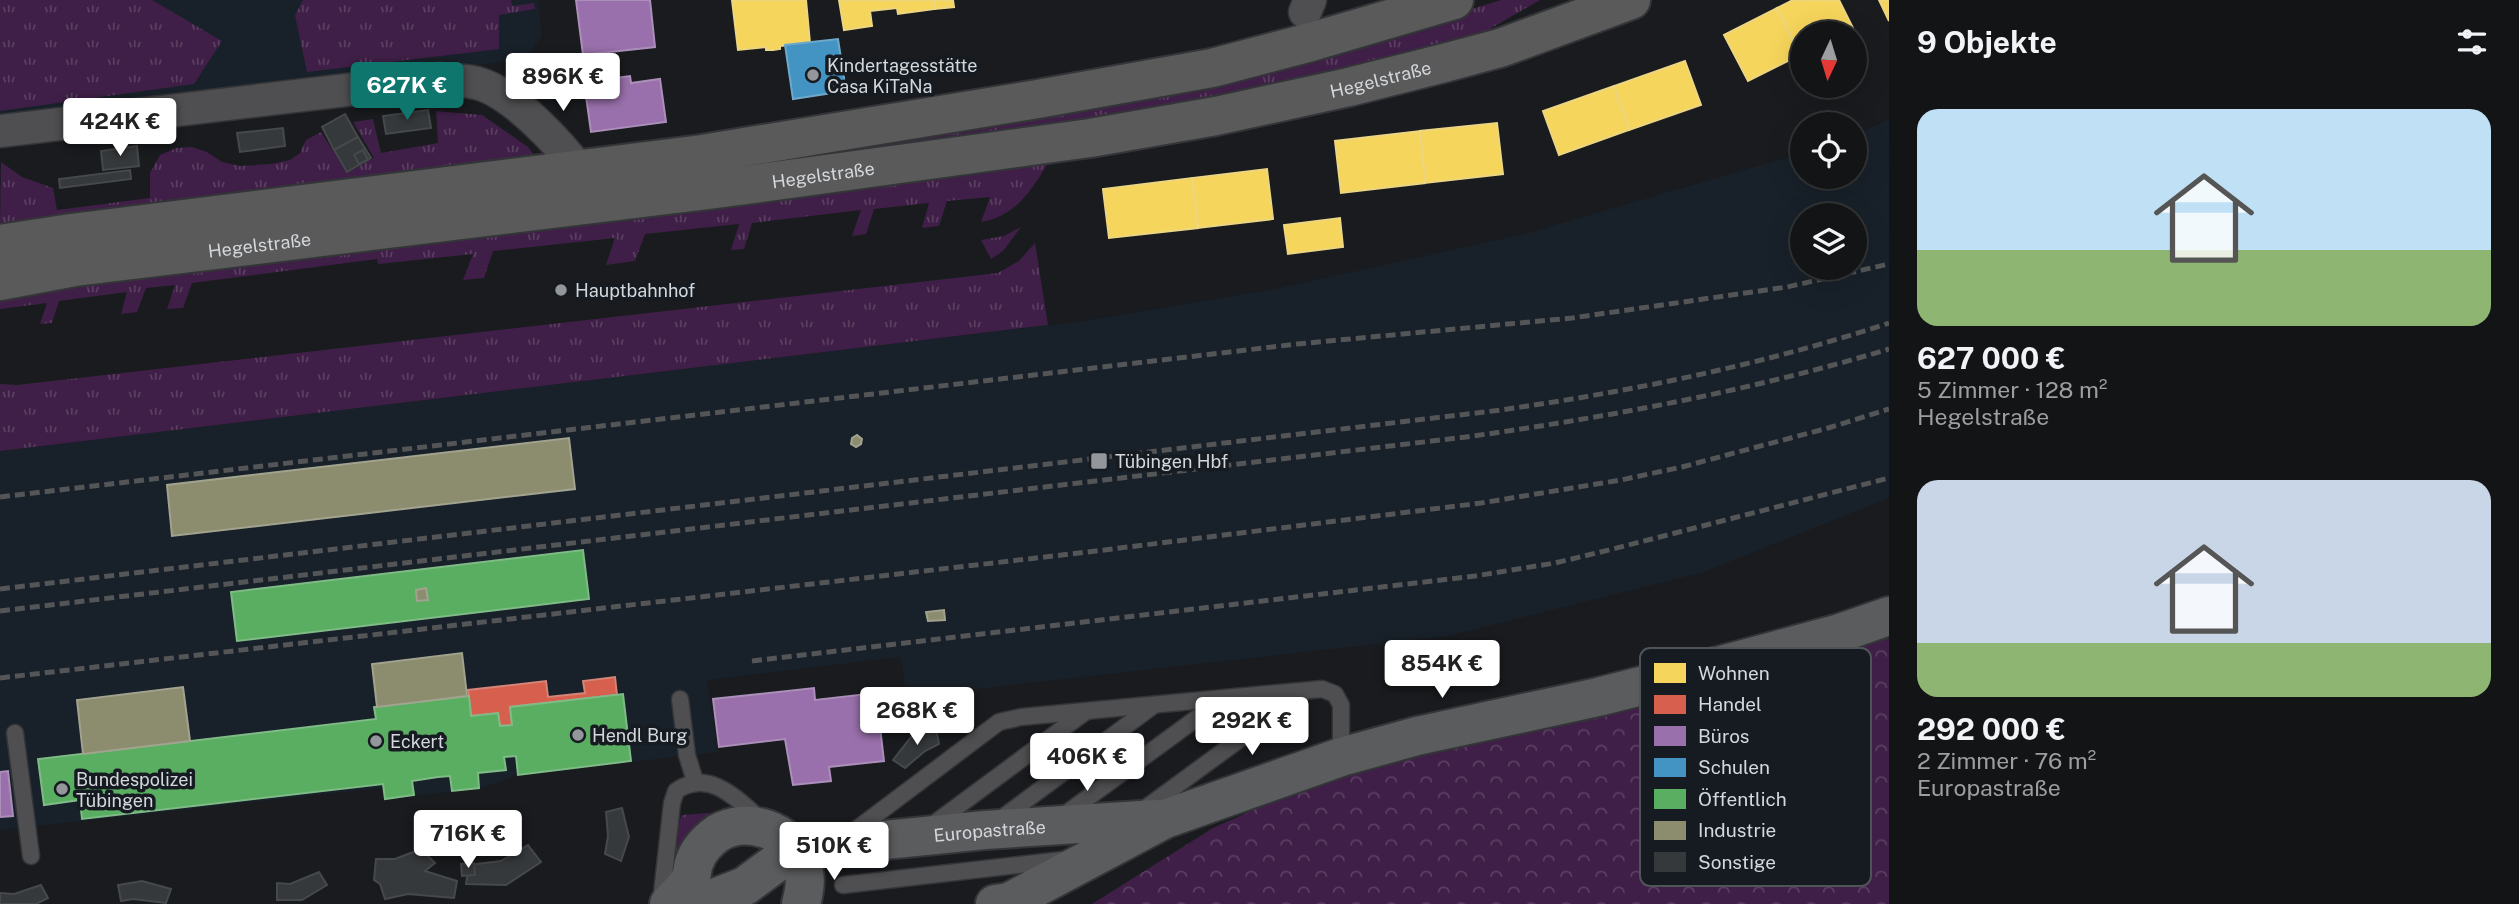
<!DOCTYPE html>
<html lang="de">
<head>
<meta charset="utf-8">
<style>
  :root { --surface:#131416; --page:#202123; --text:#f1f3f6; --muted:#9d9ea1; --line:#323335; --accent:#0f766e }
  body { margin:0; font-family:"Public Sans",sans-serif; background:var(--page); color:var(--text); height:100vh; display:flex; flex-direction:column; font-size:26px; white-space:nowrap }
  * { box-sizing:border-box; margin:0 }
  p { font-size:23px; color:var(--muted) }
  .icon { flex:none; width:38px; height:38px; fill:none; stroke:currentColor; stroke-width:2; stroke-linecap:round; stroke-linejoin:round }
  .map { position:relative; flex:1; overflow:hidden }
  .sheet { display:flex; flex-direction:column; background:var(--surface); width:630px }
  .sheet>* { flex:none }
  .needle { width:46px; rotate:184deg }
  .tools { position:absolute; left:1790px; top:21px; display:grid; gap:14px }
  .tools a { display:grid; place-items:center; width:77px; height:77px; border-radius:50%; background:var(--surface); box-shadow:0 7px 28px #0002,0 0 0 2px var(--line); font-size:35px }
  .price { position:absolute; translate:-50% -60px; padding:0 16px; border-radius:7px; background:#fff; color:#222; font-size:23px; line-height:46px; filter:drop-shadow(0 2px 4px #0008) }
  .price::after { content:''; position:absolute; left:50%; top:42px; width:21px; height:16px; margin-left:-10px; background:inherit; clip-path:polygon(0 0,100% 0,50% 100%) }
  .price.on { background:var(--accent); color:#fff }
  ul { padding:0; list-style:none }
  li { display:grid; align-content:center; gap:14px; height:371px; padding:0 28px }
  li span { display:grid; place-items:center; height:217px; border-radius:21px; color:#555 }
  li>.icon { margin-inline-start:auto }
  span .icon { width:126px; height:126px; fill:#fffc; stroke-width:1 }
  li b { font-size:30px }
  h2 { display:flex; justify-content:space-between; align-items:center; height:84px; padding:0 28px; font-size:30px }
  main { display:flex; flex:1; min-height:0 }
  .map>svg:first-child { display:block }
  .built { fill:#182029; fill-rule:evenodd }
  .grass { fill:url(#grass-tufts) }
  .park { fill:url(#park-crowns) }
  .homes { fill:#f6d55c; stroke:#ecd682; stroke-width:2 }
  .shops { fill:#d6604d; stroke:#d58478; stroke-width:2 }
  .offices { fill:#9970ab; stroke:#ab8fba; stroke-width:2 }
  .schools { fill:#4393c3; stroke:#6ea8ca; stroke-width:2 }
  .public { fill:#5aae61; stroke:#7fbb86; stroke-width:2 }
  .industry { fill:#8c8c6e; stroke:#a2a38f; stroke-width:2 }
  .building { fill:#36393b; stroke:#46494b; stroke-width:2 }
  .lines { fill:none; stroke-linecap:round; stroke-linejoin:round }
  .lane-casing { stroke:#343538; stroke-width:19 }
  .street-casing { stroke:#343538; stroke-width:35 }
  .secondary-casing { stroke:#343538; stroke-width:42 }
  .primary-casing { stroke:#343538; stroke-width:42 }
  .lane { stroke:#4f4f51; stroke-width:16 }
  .street { stroke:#4f4f51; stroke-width:32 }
  .secondary { stroke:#5b5c5d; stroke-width:38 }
  .primary { stroke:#5a5a5b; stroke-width:38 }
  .rail { stroke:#545556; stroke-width:5; stroke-dasharray:10 5; stroke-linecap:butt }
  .poi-dot { fill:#93969a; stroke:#161b21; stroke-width:2.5 }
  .labels { text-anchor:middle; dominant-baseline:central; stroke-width:7; stroke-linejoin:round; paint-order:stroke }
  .poi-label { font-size:18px; fill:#d4d8dc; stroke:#161b21; text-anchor:start }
  .street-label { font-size:18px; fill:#d4d8dc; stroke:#161b21 }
  .key { fill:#161b21; stroke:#4f5459; stroke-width:2 }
  .key-label { font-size:19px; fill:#d4d8dc }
</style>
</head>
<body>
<main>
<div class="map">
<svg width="1889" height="904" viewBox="0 0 1889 904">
  <defs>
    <pattern id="grass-tufts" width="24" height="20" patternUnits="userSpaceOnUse" patternTransform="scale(1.75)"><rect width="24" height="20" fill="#3f1f47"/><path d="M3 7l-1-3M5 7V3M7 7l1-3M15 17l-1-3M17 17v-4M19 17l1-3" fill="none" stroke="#5a3f61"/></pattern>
    <pattern id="park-crowns" width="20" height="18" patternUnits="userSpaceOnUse" patternTransform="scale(1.75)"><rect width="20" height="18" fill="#3f1f47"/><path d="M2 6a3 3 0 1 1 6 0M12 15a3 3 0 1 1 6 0" fill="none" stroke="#5a3f61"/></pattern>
  </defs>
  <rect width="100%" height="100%" fill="#191b1e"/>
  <g class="built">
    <polygon points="0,0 538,0 542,36 525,59 0,126"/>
    <path d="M1889,118V498L1704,572L1448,636L906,697L901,657L707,680L718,752L519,775L480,788L384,800L382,788L0,830V451L1083,321L1279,288L1524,234L1802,153V177H1855V136ZM1802,215H1855V268H1802Z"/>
  </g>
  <g class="grass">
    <polygon points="0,0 152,0 222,41 194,84 0,111"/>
    <polygon points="303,0 511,0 512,6 534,3 535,9 499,15 499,49 307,72 295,15"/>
    <polygon points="1501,0 1540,0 1481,34 1284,86 906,151 0,260 1449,16"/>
    <polygon points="436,111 482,115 528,147 535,156 0,229 1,162 22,177 53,188 57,210 150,198 150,173 160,155 176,148 192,147 207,152 222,162 240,166 271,164 290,160 300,153 306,140 321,132 347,173 374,158 353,122 373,119 381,153 438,143"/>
    <path d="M1050,160C1032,189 1017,216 981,222L990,197L947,201L939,226L922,228L929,203L874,209L866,234L852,236L861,210L752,223L744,249L731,250L739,224L645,234L635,261L606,265L615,238L493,251L484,278L463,280L473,254L378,264L377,259L192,283L183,308L167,309L175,285L146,288L137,312L121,314L127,292L59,301L52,323L40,324L47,303L0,309V301L123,279L749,205Z"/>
    <polygon points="1021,227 1003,251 991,259 981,240 1004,236"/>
    <polygon points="1035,243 1048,325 0,451 0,384 17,385 998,273 1019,261"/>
    <polygon points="722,812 673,880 678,824 682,815"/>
  </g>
  <polygon class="park" points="1840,633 1889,637 1889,904 1092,904 1213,828 1417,736"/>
  <g class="homes">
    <polygon points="732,0 806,0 810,43 780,46 780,49 773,50 766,50 766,47 738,50"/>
    <polygon points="839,0 934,0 935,9 898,14 897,8 870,11 872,26 844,30"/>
    <polygon points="934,0 953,0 954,7 935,9"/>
    <polygon points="1793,0 1839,0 1853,28 1844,33 1802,33 1802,53 1800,55 1777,8"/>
    <polygon points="1879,0 1889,0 1889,21"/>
    <polygon points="1777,8 1800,55 1748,81 1724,35"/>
    <polygon points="1685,61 1701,105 1629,130 1614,86"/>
    <polygon points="1614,86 1629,130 1559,155 1543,111"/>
    <polygon points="1497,123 1503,174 1425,183 1420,131"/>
    <polygon points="1420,131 1425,183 1341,193 1335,141"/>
    <polygon points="1267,169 1273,219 1198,228 1192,178"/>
    <polygon points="1192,178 1198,228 1109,238 1103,189"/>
    <polygon points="1340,218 1343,247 1288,254 1284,225"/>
  </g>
  <polygon class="shops" points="615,677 617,695 510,707 512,725 500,726 498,713 471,716 468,690 546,681 548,697 585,693 583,681"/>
  <g class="offices">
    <polygon points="576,0 650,0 655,47 583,55"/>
    <polygon points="630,76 631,83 660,79 666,122 591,132 585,89 616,85 615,78"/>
    <polygon points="814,688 815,700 876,693 884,761 829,767 831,781 793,785 785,739 719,747 713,699"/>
    <polygon points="8,771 13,816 0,817 0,772"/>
  </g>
  <polygon class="schools" points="838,39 846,91 793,99 785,45"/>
  <g class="public">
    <polygon points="583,550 589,599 237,641 231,592"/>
    <polygon points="623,694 631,761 518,775 516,756 504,757 506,770 478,773 479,788 452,791 450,776 438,777 412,781 414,795 385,799 383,784 82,819 80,800 44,805 38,759 376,719 374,707 469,696 471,716 498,713 500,726 512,725 510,707"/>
  </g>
  <g class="industry">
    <polygon points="857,435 862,439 861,444 856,447 851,444 852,438"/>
    <polygon points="569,438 575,489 172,536 167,485"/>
    <polygon points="426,588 428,600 417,601 416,590"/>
    <polygon points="944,610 945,620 928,621 926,612"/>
    <polygon points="462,653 467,696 377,707 372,664"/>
    <polygon points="183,687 190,741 83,754 77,700"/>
  </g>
  <g class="building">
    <polygon points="428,110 431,128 386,134 383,116"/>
    <polygon points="345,114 358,137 334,150 322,127"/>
    <polygon points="283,128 285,146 240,152 237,133"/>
    <polygon points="358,137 371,158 347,172 334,150"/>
    <polygon points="137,146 139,166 103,170 101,151"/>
    <polygon points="363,150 368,160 359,164 354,155"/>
    <polygon points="130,170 131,179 60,188 59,179"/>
    <polygon points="936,728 939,744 925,751 905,768 893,760 911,737"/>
    <polygon points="622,808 629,837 621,861 605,854 608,836 606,812"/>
    <polygon points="528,845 541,862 506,885 466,884 469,865 501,861"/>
    <polygon points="421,849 435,863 425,871 457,881 454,898 408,894 385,899 380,884 374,880 376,859 395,859"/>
    <polygon points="474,863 475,875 462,876 461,864"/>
    <polygon points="319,872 327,885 302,900 277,900 277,883 290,884"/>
    <polygon points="142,881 171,889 166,903 133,899 121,901 118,885"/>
    <polygon points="41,885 48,898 36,904 0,904 0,893 14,894"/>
  </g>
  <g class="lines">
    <defs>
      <g id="lane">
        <polyline points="680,699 687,755 695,781"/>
        <polyline points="15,733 31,856"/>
        <polyline points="1139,813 1304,692"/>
        <polyline points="1060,818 1223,699"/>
        <polyline points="998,821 1154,705"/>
        <polyline points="931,826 1085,712"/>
        <polyline points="849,835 999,722 1021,717 1322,689 1335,694 1341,705 1341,757"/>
        <polyline points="843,885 1062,860"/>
        <path d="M661,902L672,803L676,791C709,768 737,799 761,820"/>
      </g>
      <g id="street">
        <polyline points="1305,12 1310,0"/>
        <path d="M0,131L440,79C455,80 470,80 483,85C516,97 559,143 580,171"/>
      </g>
      <g id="secondary">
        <path d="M669,904C676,896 686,888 690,879C693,874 692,868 694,863C698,851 708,840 718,833C747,816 789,830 801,861C807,876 805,889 801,904"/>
        <path id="s1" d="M698,904L745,886L795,849L985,830L1156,819"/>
        <polyline points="995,904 1009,902 1165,819 1341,757 1417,736 1598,697 1703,670 1840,633 1889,616"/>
      </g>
      <g id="primary">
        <polyline points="0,244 71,233 702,154 1032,100 1212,68 1311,42 1454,0"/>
        <path id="s2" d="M0,281L75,267L709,190L1090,138L1216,116L1349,87L1444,63L1500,48L1631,0"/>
      </g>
    </defs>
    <use href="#lane" class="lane-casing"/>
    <use href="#street" class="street-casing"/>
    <use href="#secondary" class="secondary-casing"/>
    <use href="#primary" class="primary-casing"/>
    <use href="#lane" class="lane"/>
    <use href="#street" class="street"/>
    <use href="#secondary" class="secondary"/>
    <use href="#primary" class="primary"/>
    <g class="rail">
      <polyline points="0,497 1297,344 1572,318 1787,287 1889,264"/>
      <path d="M0,589L1501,410C1633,391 1762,365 1889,323"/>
      <path d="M0,611L1466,437C1609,417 1750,391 1889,349"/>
      <polyline points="752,661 1475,576 1555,563 1613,549 1889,478"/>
      <polyline points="0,678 1088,552 1481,503 1621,480 1682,467 1828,428 1889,409"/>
    </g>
  </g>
  <g class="poi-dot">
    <circle cx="813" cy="75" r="7"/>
    <circle cx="561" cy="290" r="7"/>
    <rect x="1090" y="452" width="18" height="18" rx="3.5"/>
    <circle cx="578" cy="735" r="7"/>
    <circle cx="376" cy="741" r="7"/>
    <circle cx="62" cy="789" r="7"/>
  </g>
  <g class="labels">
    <g class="poi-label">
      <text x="827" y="65">Kindertagesstätte<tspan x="827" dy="21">Casa KiTaNa</tspan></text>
      <text x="575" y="290">Hauptbahnhof</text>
      <text x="1115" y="461">Tübingen Hbf</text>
      <text x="592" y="735">Hendl Burg</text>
      <text x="390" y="741">Eckert</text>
      <text x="76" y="779">Bundespolizei<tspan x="76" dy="21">Tübingen</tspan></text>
    </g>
    <g class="street-label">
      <text stroke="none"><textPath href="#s2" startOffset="1396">Hegelstraße</textPath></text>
      <text stroke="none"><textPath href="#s2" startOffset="830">Hegelstraße</textPath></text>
      <text stroke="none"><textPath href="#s2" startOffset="262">Hegelstraße</textPath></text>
      <text stroke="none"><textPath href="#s1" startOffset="308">Europastraße</textPath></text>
    </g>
  </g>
  <rect x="1640" y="648" width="231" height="238" rx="10" class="key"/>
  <rect x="1654" y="663" width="32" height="20" fill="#f6d55c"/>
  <rect x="1654" y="695" width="32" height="19" fill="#d6604d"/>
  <rect x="1654" y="726" width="32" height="20" fill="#9970ab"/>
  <rect x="1654" y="758" width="32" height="19" fill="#4393c3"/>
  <rect x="1654" y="789" width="32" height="20" fill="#5aae61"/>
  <rect x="1654" y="821" width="32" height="19" fill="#8c8c6e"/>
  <rect x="1654" y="852" width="32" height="20" fill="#36393b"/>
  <g class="key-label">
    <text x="1698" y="680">Wohnen</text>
    <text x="1698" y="711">Handel</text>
    <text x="1698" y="743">Büros</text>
    <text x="1698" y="774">Schulen</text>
    <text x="1698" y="806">Öffentlich</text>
    <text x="1698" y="837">Industrie</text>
    <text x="1698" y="869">Sonstige</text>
  </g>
</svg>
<div class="tools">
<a><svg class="needle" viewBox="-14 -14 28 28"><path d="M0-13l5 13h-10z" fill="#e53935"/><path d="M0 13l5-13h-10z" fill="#9d9ea1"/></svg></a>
<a><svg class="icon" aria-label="locate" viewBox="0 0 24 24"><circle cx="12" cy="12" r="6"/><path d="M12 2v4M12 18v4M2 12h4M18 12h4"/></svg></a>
<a><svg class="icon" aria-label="layers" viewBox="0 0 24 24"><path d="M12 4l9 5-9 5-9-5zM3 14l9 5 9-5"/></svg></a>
</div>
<b class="price" style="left:563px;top:113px">896K €</b>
<b class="price on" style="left:407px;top:122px">627K €</b>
<b class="price" style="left:120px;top:158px">424K €</b>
<b class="price" style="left:1442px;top:700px">854K €</b>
<b class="price" style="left:917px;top:747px">268K €</b>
<b class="price" style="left:1252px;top:757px">292K €</b>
<b class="price" style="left:1087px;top:793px">406K €</b>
<b class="price" style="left:468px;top:870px">716K €</b>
<b class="price" style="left:834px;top:882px">510K €</b>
</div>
<section class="sheet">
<h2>9 Objekte<svg class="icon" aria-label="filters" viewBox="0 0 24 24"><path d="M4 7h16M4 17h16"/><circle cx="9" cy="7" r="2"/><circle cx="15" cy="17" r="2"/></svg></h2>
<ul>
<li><span style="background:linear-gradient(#bfe0f5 65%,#8fb573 0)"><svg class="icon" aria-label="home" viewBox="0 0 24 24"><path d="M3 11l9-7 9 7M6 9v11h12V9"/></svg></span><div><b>627 000 €</b><p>5 Zimmer · 128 m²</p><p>Hegelstraße</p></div></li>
<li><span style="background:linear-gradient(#c9d6e8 75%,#8fb573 0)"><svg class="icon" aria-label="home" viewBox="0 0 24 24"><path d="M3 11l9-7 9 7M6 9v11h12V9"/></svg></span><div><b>292 000 €</b><p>2 Zimmer · 76 m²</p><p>Europastraße</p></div></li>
</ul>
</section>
</main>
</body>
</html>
